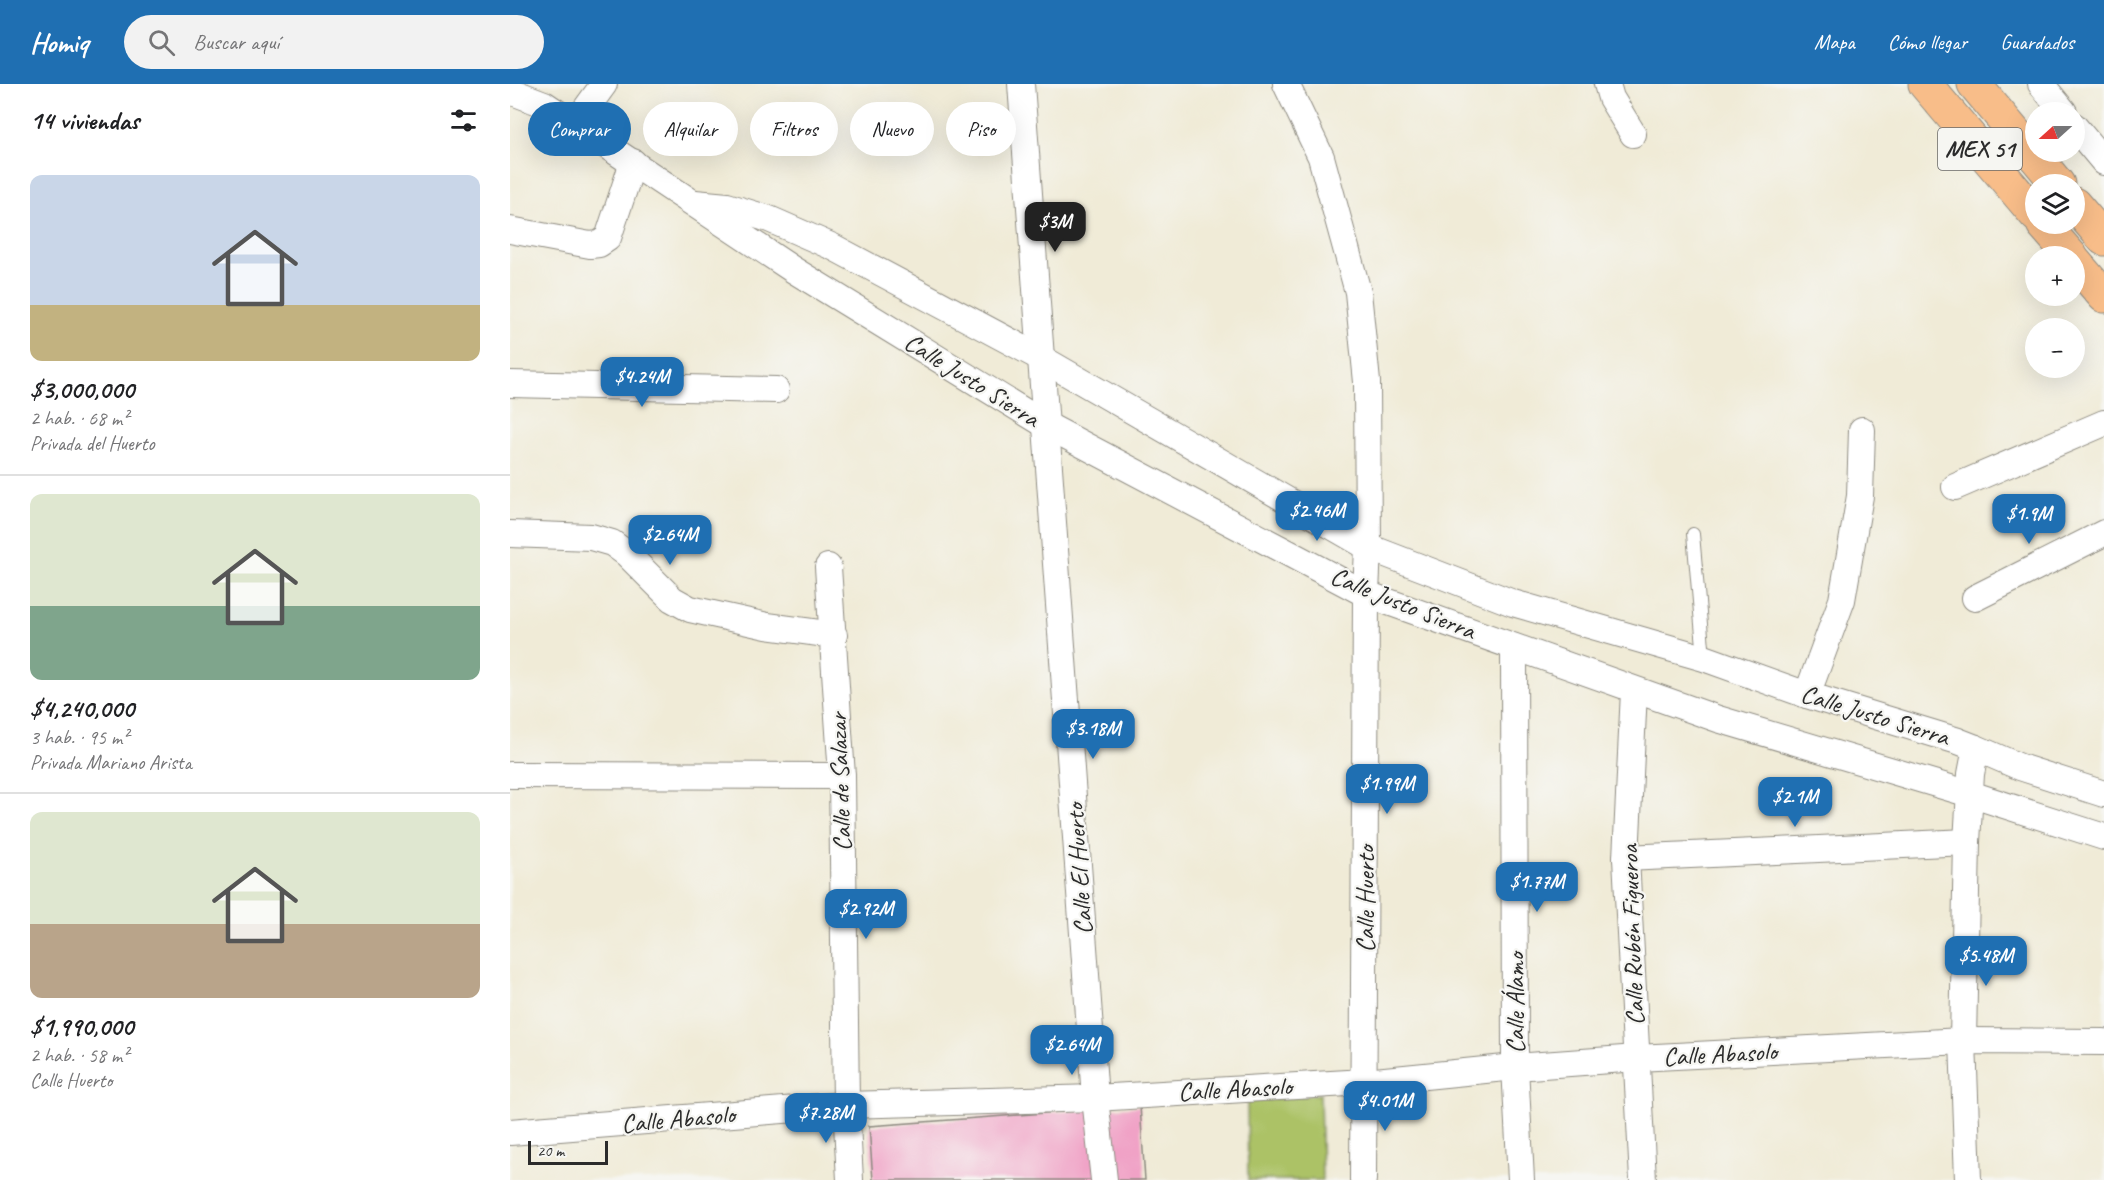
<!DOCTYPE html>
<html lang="es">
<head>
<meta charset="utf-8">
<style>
  :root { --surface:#fff; --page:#f2f2f2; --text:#202124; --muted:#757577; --line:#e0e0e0; --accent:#1f6fb2 }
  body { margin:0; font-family:Caveat,sans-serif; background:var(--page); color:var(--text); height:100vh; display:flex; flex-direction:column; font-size:22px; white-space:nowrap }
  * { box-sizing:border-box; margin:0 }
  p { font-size:20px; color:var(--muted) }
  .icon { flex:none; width:33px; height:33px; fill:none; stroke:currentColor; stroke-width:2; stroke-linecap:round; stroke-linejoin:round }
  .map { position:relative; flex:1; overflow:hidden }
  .drawer { display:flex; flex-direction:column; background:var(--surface); width:510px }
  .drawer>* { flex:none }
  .hud { position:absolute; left:18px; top:18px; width:570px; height:54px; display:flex; gap:12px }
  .needle { width:39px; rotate:249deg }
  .fabs { position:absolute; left:1515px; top:18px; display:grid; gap:12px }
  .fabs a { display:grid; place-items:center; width:60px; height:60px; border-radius:50%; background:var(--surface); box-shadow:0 6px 24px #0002; font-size:30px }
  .scale { position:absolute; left:18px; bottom:15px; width:80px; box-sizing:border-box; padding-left:6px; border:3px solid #2b2b2b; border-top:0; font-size:16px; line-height:21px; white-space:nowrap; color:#2b2b2b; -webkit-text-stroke:4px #f6f6f2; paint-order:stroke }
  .price { position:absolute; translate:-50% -51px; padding:0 14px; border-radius:12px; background:var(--accent); color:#fff; font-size:20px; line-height:39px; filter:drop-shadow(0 2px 3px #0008) }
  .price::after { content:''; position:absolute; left:50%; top:36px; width:18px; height:14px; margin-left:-9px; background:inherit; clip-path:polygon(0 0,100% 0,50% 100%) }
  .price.on { background:#222; color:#fff }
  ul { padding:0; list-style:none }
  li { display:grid; align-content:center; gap:12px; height:318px; padding:0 30px }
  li+li { border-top:2px solid var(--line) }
  li span { display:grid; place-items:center; height:186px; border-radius:12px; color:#555 }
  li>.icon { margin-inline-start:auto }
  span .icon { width:108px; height:108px; fill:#fffc; stroke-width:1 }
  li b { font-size:26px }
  h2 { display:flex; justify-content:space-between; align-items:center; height:72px; padding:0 30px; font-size:26px }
  .pill { padding:0 21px; border-radius:27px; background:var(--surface); box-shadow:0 6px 24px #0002; font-size:21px; line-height:54px }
  .pill.on { background:var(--accent); color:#fff }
  header { display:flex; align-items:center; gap:36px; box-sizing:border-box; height:84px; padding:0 30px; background:var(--accent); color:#fff }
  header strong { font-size:28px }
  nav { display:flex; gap:33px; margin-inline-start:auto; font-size:21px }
  .search { width:420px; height:54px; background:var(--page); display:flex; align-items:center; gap:15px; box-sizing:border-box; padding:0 21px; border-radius:33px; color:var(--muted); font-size:22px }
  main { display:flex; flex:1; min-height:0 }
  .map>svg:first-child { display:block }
  .green { fill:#acc266; stroke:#6c7648; stroke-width:1.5 }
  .building { fill:#f0a2c6 }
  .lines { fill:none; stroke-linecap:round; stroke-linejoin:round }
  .service-casing { stroke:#8e8b81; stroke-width:14 }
  .minor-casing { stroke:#8e8b81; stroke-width:28 }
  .primary-casing { stroke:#8e8b81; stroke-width:35 }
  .service { stroke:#fff; stroke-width:12 }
  .minor { stroke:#fff; stroke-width:26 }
  .primary { stroke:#f8bd89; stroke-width:33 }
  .labels { text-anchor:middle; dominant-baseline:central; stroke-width:4.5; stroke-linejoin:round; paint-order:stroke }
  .shield { fill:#f6f6f2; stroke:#686867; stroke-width:1.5 }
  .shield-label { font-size:24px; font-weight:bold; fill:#2b2b2b }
  .street-label { font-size:26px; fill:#2b2b2b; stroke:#f6f6f2 }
</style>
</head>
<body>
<header>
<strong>Homiq</strong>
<div class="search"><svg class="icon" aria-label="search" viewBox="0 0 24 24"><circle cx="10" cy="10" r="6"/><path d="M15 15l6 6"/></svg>Buscar aquí</div>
<nav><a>Mapa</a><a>Cómo llegar</a><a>Guardados</a></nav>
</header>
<main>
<section class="drawer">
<h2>14 viviendas<svg class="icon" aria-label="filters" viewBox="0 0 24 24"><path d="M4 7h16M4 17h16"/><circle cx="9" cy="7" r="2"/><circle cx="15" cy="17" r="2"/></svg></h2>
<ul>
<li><span style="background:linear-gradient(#c9d6e8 70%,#c2b280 0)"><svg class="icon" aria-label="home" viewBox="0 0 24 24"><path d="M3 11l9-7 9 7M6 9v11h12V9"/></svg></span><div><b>$3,000,000</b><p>2 hab. · 68 m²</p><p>Privada del Huerto</p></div></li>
<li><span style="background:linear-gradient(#dfe7d0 60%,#7fa58c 0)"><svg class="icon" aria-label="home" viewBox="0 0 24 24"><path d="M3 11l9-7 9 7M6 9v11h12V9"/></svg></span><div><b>$4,240,000</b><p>3 hab. · 95 m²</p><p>Privada Mariano Arista</p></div></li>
<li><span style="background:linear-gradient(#dfe7d0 60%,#b9a48a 0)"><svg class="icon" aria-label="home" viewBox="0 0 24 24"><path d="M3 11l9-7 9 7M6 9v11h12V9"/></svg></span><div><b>$1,990,000</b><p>2 hab. · 58 m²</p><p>Calle Huerto</p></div></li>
</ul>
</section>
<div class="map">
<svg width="1594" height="1096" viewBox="0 0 1594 1096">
  <rect width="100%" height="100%" fill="#f6f6f2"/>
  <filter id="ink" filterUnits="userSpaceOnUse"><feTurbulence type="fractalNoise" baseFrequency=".0167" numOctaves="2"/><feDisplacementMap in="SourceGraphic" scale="12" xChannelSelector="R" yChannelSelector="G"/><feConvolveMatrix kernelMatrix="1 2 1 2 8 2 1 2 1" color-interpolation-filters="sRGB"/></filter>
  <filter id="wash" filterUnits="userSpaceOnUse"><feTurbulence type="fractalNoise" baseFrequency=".008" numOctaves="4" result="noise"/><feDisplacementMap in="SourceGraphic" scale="24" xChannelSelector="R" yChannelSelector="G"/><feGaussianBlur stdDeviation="1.35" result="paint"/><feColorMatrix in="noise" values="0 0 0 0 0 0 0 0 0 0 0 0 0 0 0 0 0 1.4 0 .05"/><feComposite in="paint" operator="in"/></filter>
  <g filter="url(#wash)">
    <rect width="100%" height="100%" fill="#f0ebd7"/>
    <polygon class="green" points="810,1010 812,1096 738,1096 737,1018"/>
    <g id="blocks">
      <polygon class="building" points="630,1022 635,1096 363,1096 359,1042"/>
    </g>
  </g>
  <g filter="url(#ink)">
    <use href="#blocks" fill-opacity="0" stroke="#8e8b81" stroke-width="1.5"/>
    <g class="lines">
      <defs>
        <polyline id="service" points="1183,450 1194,574"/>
        <g id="minor">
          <polyline points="511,0 585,1014 594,1096"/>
          <polyline points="776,0 811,73 848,208 857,298 858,463 856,510 853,1096"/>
          <polyline points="1097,0 1101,14 1123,50"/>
          <polyline points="1531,0 1554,28"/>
          <polyline points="0,7 34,20 282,185 536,341 856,510 1208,635 1460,710 1594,753"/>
          <polyline points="65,40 94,0"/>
          <polyline points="1564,42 1594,78"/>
          <polyline points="185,119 217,122 259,135 323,163 531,274 858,463 1003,519 1194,574 1297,611 1448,657 1466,664 1461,690 1457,758 1453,957 1458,1096"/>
          <polyline points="0,146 80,161 89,160 98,154 123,78"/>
          <polyline points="0,300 266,306"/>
          <polyline points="1445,403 1594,339"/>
          <polyline points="0,450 81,453 102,459 117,470 162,515 180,525 257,542 324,551"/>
          <polyline points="318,483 332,692 336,1021 340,1096"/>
          <polyline points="1465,514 1594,449"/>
          <polyline points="1004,563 1005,983 1011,1096"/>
          <polyline points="1124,607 1116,774 1133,1096"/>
          <polyline points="1297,611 1332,516 1350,412 1352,346"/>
          <polyline points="1466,664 1510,683 1594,710"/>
          <polyline points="0,691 332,692"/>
          <polyline points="1116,774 1457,758"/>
          <polyline points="0,1048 336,1021 585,1014 855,998 1005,983 1127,974 1453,957 1594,958"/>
        </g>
        <g id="primary">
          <polyline points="1415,0 1526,131"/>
          <polyline points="1464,0 1548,100"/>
          <polyline points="1564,120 1594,155"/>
          <polyline points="1533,140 1561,172"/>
          <polyline points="1564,177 1594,212"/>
        </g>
      </defs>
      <use href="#service" class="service-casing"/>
      <use href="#minor" class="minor-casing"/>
      <use href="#primary" class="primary-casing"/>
      <use href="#service" class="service"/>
      <use href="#minor" class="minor"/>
      <use href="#primary" class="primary"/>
    </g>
  </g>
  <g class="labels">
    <rect class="shield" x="1428" y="44" width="84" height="42" rx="4.5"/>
    <g class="shield-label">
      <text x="1470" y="65">MEX 51</text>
    </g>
    <g class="street-label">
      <text transform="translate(462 296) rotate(32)">Calle Justo Sierra</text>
      <text transform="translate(893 519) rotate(22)">Calle Justo Sierra</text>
      <text transform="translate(1365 631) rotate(17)">Calle Justo Sierra</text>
      <text transform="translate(330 698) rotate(-92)">Calle de Salazar</text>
      <text transform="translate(569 785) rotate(-94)">Calle El Huerto</text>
      <text transform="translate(855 815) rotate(-90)">Calle Huerto</text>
      <text transform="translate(1122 851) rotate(-92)">Calle Rubén Figueroa</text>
      <text transform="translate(1005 919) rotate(-90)">Calle Álamo</text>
      <text transform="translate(1210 970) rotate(-3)">Calle Abasolo</text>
      <text transform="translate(725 1005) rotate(-3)">Calle Abasolo</text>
      <text transform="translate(168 1035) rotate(-5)">Calle Abasolo</text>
    </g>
  </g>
</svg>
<div class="fabs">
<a><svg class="needle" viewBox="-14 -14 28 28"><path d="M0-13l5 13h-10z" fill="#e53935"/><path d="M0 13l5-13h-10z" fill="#757577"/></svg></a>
<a><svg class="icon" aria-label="layers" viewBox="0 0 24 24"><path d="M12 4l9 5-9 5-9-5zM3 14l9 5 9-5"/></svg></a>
<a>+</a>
<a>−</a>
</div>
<div class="scale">20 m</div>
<b class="price on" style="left:545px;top:169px">$3M</b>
<b class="price" style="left:132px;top:324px">$4.24M</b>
<b class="price" style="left:807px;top:458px">$2.46M</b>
<b class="price" style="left:1519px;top:461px">$1.9M</b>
<b class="price" style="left:160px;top:482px">$2.64M</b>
<b class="price" style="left:583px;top:676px">$3.18M</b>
<b class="price" style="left:877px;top:731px">$1.99M</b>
<b class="price" style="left:1285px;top:744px">$2.1M</b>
<b class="price" style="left:1027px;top:829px">$1.77M</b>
<b class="price" style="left:356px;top:856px">$2.92M</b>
<b class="price" style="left:1476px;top:903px">$5.48M</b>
<b class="price" style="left:562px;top:992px">$2.64M</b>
<b class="price" style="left:875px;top:1048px">$4.01M</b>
<b class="price" style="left:316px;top:1060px">$7.28M</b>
<div class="hud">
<a class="pill on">Comprar</a>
<a class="pill">Alquilar</a>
<a class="pill">Filtros</a>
<a class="pill">Nuevo</a>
<a class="pill">Piso</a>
</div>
</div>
</main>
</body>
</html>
